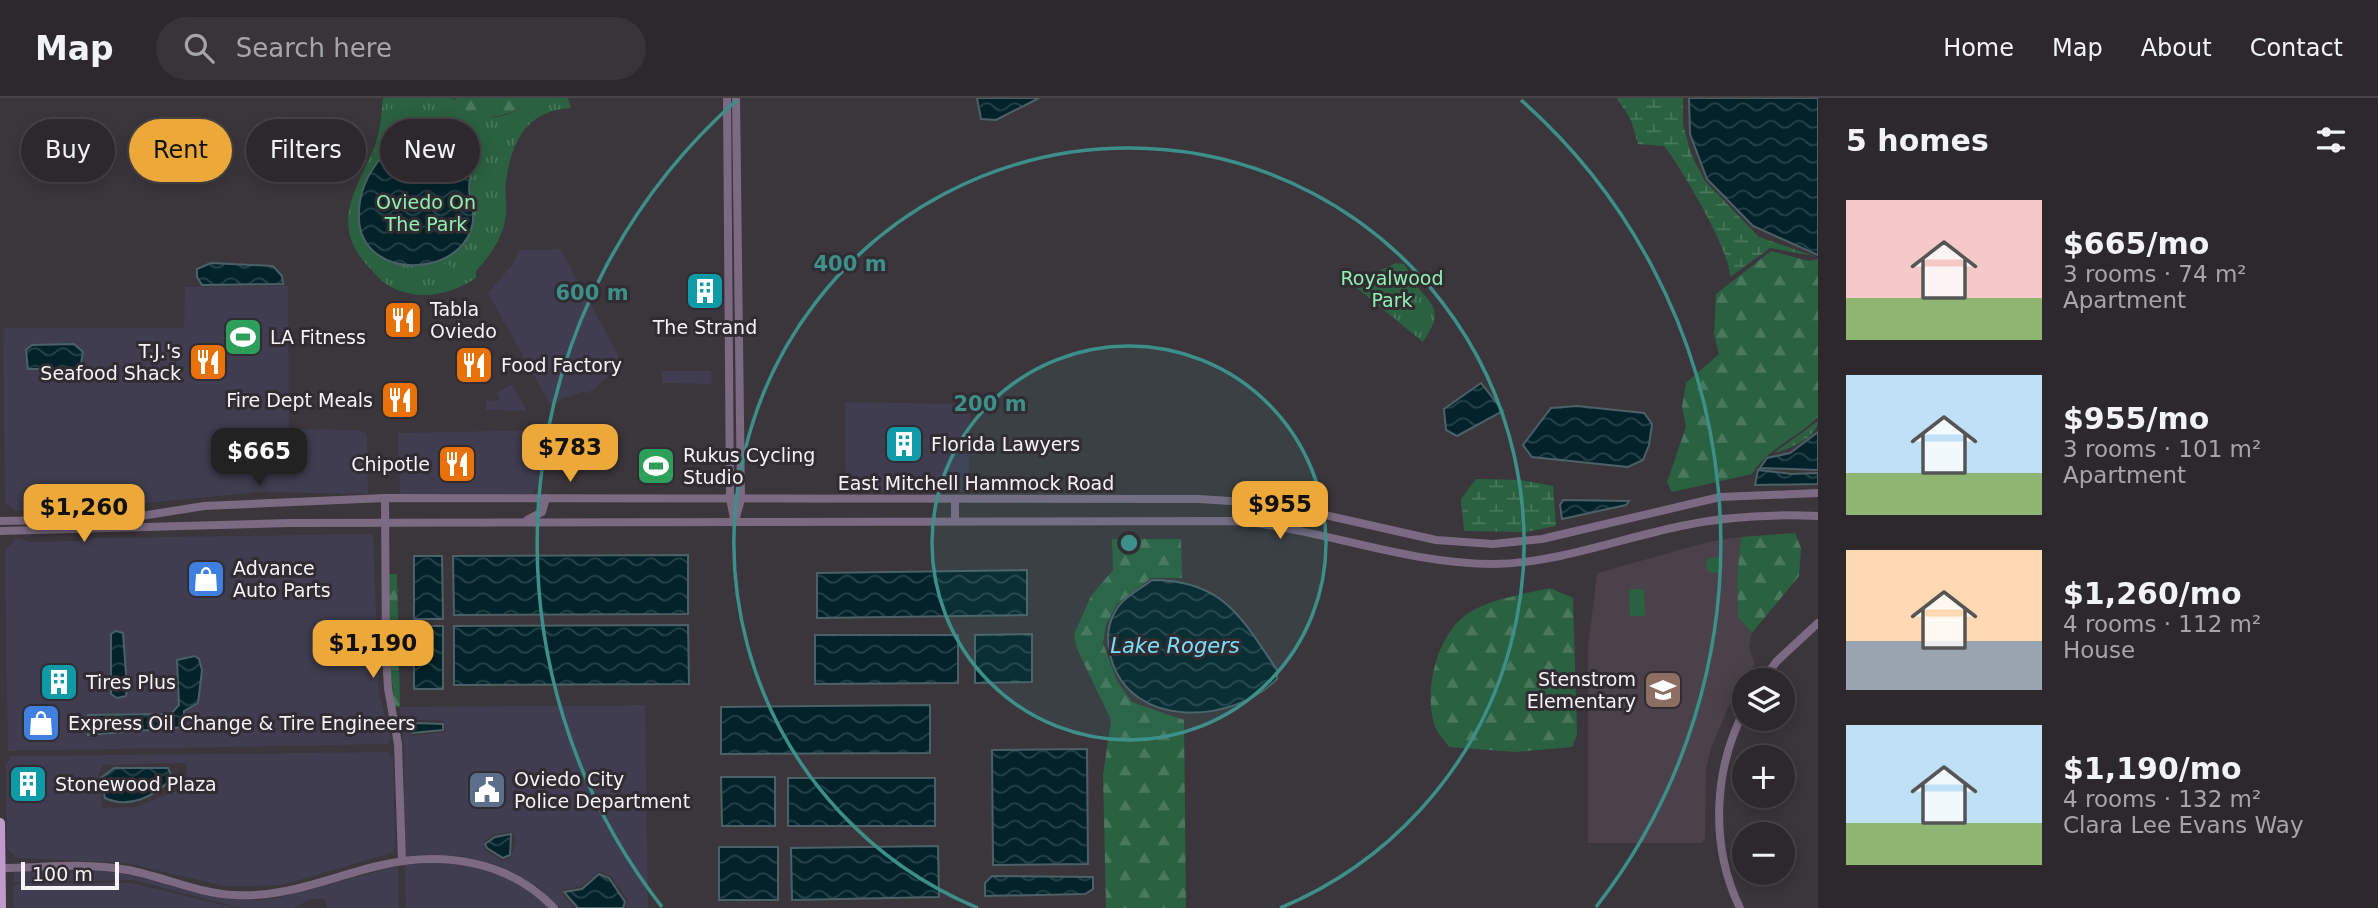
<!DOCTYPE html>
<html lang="en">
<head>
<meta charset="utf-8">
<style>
  :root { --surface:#2c282c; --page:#383438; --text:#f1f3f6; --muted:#a6a6a9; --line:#484448; --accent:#eca93a }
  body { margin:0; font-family:"DejaVu Sans",sans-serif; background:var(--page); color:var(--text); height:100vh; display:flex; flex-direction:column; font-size:26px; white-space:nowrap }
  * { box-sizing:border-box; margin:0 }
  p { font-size:23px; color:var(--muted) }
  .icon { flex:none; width:38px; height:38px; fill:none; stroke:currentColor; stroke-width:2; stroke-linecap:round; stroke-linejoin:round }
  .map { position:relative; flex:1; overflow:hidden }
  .details { display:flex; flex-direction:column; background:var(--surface); width:560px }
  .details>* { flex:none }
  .guide { position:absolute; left:21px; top:21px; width:665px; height:63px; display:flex; gap:14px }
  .tools { position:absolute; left:1732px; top:570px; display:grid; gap:14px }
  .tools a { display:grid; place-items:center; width:63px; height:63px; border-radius:50%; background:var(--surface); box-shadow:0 4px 18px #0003,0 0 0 2px var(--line); font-size:35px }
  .scale { position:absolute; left:21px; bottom:18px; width:98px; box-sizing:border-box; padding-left:7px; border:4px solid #f6f3f6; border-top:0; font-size:19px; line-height:24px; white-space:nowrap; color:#f6f3f6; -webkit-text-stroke:5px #312c31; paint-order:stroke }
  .price { position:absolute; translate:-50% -60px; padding:0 16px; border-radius:14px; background:var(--accent); color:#111; font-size:23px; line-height:46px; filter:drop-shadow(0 2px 4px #0008) }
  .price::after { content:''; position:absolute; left:50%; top:42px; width:21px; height:16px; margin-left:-10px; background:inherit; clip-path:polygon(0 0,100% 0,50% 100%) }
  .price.selected { background:#222; color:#fff }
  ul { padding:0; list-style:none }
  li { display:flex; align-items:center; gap:21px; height:175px; padding:0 28px }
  li span { display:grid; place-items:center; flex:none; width:196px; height:140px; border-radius:0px; color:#555 }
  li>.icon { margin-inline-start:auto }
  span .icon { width:84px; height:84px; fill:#fffc; stroke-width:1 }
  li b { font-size:30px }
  h2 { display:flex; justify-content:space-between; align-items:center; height:84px; padding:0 28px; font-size:30px }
  .tag { padding:0 24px; border-radius:32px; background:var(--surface); box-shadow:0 4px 18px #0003,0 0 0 2px var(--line); font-size:24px; line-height:63px }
  .tag.selected { background:var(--accent); color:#111 }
  header { display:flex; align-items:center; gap:42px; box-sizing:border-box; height:98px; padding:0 35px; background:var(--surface); border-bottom:2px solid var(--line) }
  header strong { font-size:33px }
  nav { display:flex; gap:38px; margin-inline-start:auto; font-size:24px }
  .search { width:490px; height:63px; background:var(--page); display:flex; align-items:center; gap:18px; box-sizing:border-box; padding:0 24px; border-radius:38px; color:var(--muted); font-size:26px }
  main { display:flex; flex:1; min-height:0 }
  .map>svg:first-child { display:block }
  .commercial { fill:#3f3d4f; fill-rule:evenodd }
  .built { fill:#4a414a }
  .grass { fill:url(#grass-tufts) }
  .forest { fill:url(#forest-firs) }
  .wetland { fill:url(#wetland-marsh) }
  .garden { fill:#2a6140 }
  .water { fill:url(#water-waves); stroke:#4c6167; stroke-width:2 }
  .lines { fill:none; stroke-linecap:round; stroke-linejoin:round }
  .tertiary { stroke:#7c6a82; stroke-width:8 }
  .primary { stroke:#c09acb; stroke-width:10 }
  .ring { fill:none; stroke:#3d8f89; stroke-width:3.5 }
  .labels { text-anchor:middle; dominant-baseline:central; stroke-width:6; stroke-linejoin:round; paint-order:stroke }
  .park-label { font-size:19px; fill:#90f1b3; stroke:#312c31 }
  .poi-label { font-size:19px; fill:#f6f3f6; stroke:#312c31; text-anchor:start }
  .street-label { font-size:19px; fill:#f6f3f6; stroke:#312c31 }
  .water-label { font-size:21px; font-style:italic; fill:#7ae0fa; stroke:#312c31 }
  .centre { fill:#3d8f89; stroke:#312c31; stroke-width:3.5 }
  .ring-label { font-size:21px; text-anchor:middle; font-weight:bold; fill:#3d8f89; stroke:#312c31; stroke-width:6; stroke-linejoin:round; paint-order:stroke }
</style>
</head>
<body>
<header>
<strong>Map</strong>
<div class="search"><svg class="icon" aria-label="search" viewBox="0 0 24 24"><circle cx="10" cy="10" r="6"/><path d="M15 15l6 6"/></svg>Search here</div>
<nav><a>Home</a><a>Map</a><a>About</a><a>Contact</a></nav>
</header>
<main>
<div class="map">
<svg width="1818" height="810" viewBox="0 0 1818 810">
  <defs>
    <pattern id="grass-tufts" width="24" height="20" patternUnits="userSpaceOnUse" patternTransform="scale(1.75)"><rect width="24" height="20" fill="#2a6140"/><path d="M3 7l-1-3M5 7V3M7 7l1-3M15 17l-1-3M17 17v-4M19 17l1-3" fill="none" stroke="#4a785c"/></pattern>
    <pattern id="forest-firs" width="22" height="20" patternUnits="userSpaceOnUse" patternTransform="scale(1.75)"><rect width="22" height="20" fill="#2a6140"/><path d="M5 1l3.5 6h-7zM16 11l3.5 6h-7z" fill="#4a785c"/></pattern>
    <pattern id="wetland-marsh" width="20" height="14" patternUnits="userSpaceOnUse" patternTransform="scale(1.75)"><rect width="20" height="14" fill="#2a6140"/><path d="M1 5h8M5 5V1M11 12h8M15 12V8" fill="none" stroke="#4a785c"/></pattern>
    <pattern id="water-waves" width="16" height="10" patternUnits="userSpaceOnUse" patternTransform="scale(1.75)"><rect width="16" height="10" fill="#03232a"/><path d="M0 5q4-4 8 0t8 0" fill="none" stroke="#28434a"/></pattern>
  </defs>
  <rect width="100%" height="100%" fill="#3b363b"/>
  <g class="commercial">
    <polygon points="560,151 619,258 615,270 598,288 586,296 584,293 550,306 488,195 513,166 519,152"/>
    <polygon points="288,188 289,331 359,332 367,336 368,396 258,394 84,411 15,413 5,404 3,230 184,230 185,189"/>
    <polygon points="662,273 711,273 712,286 662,285"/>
    <polygon points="512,286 527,313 486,312 486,303 500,302 497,295"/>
    <polygon points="845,304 970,306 969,394 846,394"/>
    <polygon points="540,332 541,386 531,396 400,397 398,335"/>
    <polygon points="373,436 379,595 391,640 388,646 8,653 5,452 17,440 31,444 77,443 96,440"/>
    <path d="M645,607L648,810H626L628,802L611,778L599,773L581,788L562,792V796L574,810H559L537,788L482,763L461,758L405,759L404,651L400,609ZM415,622L444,623L446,634L412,638L407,629ZM513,734L516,742L511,760L502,763L485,752L483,744L494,736Z"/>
    <path d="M387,654L393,660L395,749L392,755L282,787L229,789L126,765L17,760L7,751L6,666L11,658ZM186,665L188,693L172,694L136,709L102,710L98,679L102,667Z"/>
    <polygon points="430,765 460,766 505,779 533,794 549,810 406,810 405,767"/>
    <polygon points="398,768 399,810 327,810 325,801 310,801 294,810 240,810 133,782 14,784 14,774 101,773 126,776 217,799 258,802 281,799"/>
    <polygon points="19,785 132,785 236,810 13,810 13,788"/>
  </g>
  <polygon class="built" points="1741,439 1737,480 1738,519 1752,535 1749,550 1755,566 1733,598 1711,650 1706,671 1705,740 1702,745 1588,745 1588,550 1597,475 1712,443"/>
  <g class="grass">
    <path d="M383,0C405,0 428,0 449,0C459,1 464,11 472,15C492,25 518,16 532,0H568L571,10C525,13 512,44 506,83C504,96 508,109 505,122C502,141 489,159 476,173V180C451,196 423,203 395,191C382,185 377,178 368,168C330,127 355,95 373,52C381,34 381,18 383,0Z"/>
    <path d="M1396,165L1404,166C1410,174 1412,184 1419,191C1439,212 1440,218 1423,244L1357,190L1379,173Z"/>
    <circle cx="1714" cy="467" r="8"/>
  </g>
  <g class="forest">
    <path d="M454,0H532C517,17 497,19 475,21Z"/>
    <path d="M1771,153L1809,163L1818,161V319C1797,340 1768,350 1752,376L1672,394L1667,384L1686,329L1682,309L1686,285L1719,256L1714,236L1716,196Z"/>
    <polygon points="1795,435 1801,450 1799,478 1752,535 1738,519 1737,480 1741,439"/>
    <polygon points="1112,441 1181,441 1182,480 1151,480 1117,506 1106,527 1103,545 1117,583 1132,604 1184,622 1186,810 1106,810 1103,677 1111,622 1077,551 1074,536 1091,498 1113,472"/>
    <polygon points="389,476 397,476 400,609 395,609 389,557"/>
    <path d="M1550,490L1573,500L1577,637L1572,649L1515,654L1449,649C1445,643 1439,637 1436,631C1422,597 1436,537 1467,516C1489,501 1524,496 1550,490Z"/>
  </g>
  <g class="wetland">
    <path d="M1617,0H1683V27L1692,58L1705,83L1759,139L1814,158L1770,150L1730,179C1731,154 1681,69 1664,48L1638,46L1631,22Z"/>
    <path d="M1818,323C1818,339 1788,352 1774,355Z"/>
    <polygon points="1476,381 1521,382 1553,388 1556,428 1526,434 1464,433 1461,401"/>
  </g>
  <g class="garden">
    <polygon points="388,8 391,8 390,35 403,39 403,42 393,43 384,34"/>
    <path d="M404,46L409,52L381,61L365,87L390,163L393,164L384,180L370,168L359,151L383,176L389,164L371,153L363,142L358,144C349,111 358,84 377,57Z"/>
    <polygon points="448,164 457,182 446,187 440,168"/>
    <polygon points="1629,491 1644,491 1645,518 1630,518"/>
  </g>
  <g class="water">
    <polygon points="977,0 1039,0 996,22 981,21"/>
    <polygon points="1689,0 1818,0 1818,157 1753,128 1707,81 1690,36"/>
    <path d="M421,52L443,57L458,56C481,66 465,82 470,98C496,179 355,194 359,115C359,95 368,76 380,61L402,53Z"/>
    <polygon points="211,165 273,168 282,178 283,186 202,187 197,179 197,171"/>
    <polygon points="74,246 83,254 80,271 28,271 26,252 32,247"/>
    <polygon points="1481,285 1503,313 1457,338 1446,332 1444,311"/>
    <polygon points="1577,308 1644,315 1652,326 1649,347 1643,362 1628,369 1532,359 1523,347 1551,310"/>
    <polygon points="1818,334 1818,372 1760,370 1767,360 1790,355"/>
    <polygon points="1758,372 1792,376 1818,375 1818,386 1755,387"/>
    <polygon points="1563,402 1629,403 1626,407 1562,421 1560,407"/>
    <polygon points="688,457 688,516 454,517 453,458"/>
    <polygon points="414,458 442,458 443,521 414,521"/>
    <polygon points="1027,472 1027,517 817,520 817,475"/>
    <path d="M1152,482C1223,482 1241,519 1277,572V581C1233,626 1131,632 1111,560C1106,541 1107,525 1118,509C1125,498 1142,490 1152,482Z"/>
    <polygon points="688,527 689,586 454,587 454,528"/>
    <rect x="414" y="528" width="29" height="63"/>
    <polygon points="116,533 123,535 127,590 126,598 117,600 111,596 111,536"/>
    <polygon points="1032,536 1032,584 975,585 975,537"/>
    <polygon points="815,537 958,537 958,585 815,586"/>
    <polygon points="195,558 199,561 202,572 198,605 184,613 184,629 88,637 88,617 171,616 179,607 177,562"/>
    <polygon points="930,607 930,655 721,656 721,609"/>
    <polygon points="416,625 443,626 443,632 412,635 410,629"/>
    <polygon points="1087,651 1088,766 993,767 992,652"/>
    <path d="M114,670H168L172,680C154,699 129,711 105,700L101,680Z"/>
    <polygon points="721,679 775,679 775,728 722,728"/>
    <rect x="788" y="680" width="147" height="48"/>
    <polygon points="511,736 510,757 503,760 487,750 485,746 495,739"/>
    <polygon points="938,748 939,799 792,802 791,750"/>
    <rect x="719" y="749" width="59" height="53"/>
    <polygon points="599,776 609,780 625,804 623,810 578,810 564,794 582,791"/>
    <polygon points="992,778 1093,779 1093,791 1085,796 985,798 985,785"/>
  </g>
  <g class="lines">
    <g class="tertiary">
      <polyline points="727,0 730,401 734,420"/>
      <polyline points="385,400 386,557 388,590 398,646 402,763"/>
      <polyline points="527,422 542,414 546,400"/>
      <polyline points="0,423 122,421 204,408 385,400 1199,401 1276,406 1436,442 1493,446 1542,441 1720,399 1818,395"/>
      <polyline points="735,423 741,401 736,0"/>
      <polyline points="955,423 955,402"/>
      <path d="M0,433L290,425L1242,423C1327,433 1408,466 1494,466C1558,465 1618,441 1681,428C1726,418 1772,416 1818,418"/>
      <polyline points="1762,583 1777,563 1818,525"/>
      <path d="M0,770C42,770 87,764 128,772C164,779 200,796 236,797C287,800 333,778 382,767C443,753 510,763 554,810"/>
      <path d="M1740,810C1710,748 1713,672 1745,611"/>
    </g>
    <polyline class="primary" points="0,725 1,810"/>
  </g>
  <circle cx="1129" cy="445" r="197" fill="#3d8f89" fill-opacity=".12"/>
  <g class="ring">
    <circle cx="1129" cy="445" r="197"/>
    <path d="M978 810A395 395 0 1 1 1280 810"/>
    <path d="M662 809A592 592 0 0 1 737 2M1521 2A592 592 0 0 1 1596 809"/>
  </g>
  <defs>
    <symbol id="building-square" viewBox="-11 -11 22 22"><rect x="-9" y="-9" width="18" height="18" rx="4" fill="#0f9aa8" stroke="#312c31"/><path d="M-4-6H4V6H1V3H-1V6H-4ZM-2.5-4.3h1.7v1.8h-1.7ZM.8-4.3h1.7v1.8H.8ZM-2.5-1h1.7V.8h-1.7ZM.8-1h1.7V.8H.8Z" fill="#fff"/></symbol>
    <symbol id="restaurant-square" viewBox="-11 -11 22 22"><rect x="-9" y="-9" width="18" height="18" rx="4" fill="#e8710a" stroke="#312c31"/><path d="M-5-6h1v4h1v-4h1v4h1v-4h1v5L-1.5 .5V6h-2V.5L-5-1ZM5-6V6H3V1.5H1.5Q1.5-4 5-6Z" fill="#fff"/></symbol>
    <symbol id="stadium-square" viewBox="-11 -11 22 22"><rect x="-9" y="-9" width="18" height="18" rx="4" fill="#2e9e5b" stroke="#312c31"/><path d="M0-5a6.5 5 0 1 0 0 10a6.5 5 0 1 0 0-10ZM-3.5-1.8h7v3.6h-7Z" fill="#fff"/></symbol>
    <symbol id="shop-square" viewBox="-11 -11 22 22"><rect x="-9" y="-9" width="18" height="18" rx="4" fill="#3f7fe0" stroke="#312c31"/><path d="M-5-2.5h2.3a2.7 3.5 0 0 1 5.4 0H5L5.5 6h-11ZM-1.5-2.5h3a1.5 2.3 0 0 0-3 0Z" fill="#fff"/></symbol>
    <symbol id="school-square" viewBox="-11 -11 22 22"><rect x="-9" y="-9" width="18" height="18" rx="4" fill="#8d6e63" stroke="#312c31"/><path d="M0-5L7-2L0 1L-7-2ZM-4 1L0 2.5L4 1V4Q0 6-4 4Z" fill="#fff"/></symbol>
    <symbol id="civic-square" viewBox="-11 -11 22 22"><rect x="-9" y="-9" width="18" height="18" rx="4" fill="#5c6f8a" stroke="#312c31"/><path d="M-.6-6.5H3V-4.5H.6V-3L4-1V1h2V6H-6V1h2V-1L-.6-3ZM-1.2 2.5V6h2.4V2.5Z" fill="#fff"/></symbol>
  </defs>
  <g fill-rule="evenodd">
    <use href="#building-square" x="683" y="171" width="44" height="44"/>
    <use href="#restaurant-square" x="381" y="200" width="44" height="44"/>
    <use href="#stadium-square" x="221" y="217" width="44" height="44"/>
    <use href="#restaurant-square" x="186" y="242" width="44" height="44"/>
    <use href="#restaurant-square" x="452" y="245" width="44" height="44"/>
    <use href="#restaurant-square" x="378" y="280" width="44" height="44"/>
    <use href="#building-square" x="882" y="324" width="44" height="44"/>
    <use href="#restaurant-square" x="435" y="344" width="44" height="44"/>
    <use href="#stadium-square" x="634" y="346" width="44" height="44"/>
    <use href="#shop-square" x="184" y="459" width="44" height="44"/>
    <use href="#building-square" x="37" y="562" width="44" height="44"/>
    <use href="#school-square" x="1641" y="570" width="44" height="44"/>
    <use href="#shop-square" x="19" y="603" width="44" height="44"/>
    <use href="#building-square" x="6" y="664" width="44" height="44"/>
    <use href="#civic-square" x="465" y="670" width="44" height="44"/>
  </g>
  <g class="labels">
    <g class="park-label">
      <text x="426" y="104">Oviedo On<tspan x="426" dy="22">The Park</tspan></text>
      <text x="1392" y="180">Royalwood<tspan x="1392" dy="22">Park</tspan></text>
    </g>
    <g class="poi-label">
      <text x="430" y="211">Tabla<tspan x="430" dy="22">Oviedo</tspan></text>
      <text x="705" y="229" text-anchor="middle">The Strand</text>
      <text x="270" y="239">LA Fitness</text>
      <text x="181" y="253" text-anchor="end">T.J.'s<tspan x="181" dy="22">Seafood Shack</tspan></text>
      <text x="501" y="267">Food Factory</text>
      <text x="373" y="302" text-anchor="end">Fire Dept Meals</text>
      <text x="931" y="346">Florida Lawyers</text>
      <text x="683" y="357">Rukus Cycling<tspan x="683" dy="22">Studio</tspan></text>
      <text x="430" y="366" text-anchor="end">Chipotle</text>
      <text x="233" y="470">Advance<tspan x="233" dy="22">Auto Parts</tspan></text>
      <text x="1636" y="581" text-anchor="end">Stenstrom<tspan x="1636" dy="22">Elementary</tspan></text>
      <text x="86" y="584">Tires Plus</text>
      <text x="68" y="625">Express Oil Change &amp; Tire Engineers</text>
      <text x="514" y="681">Oviedo City<tspan x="514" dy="22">Police Department</tspan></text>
      <text x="55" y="686">Stonewood Plaza</text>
    </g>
    <g class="street-label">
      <text x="976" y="385">East Mitchell Hammock Road</text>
    </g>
    <g class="water-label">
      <text x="1175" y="548">Lake Rogers</text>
    </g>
  </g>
  <circle cx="1129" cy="445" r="10" class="centre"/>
  <g class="ring-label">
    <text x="850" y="173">400 m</text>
    <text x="592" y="202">600 m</text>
    <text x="990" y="313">200 m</text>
  </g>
</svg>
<div class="tools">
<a><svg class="icon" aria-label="layers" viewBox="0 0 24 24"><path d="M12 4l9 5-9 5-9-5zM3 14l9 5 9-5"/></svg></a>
<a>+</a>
<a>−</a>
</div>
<div class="scale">100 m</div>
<b class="price" style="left:570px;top:386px">$783</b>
<b class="price selected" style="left:259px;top:390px">$665</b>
<b class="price" style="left:1280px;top:443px">$955</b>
<b class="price" style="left:84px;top:446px">$1,260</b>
<b class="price" style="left:373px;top:582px">$1,190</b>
<div class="guide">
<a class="tag">Buy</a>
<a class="tag selected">Rent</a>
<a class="tag">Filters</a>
<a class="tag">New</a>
</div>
</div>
<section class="details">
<h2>5 homes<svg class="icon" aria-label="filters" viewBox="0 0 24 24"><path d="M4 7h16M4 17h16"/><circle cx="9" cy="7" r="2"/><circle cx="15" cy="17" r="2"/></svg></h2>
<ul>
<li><span style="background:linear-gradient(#f6c9c9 70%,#8fb573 0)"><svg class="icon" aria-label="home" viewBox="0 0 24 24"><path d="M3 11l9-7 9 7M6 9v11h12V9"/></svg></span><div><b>$665/mo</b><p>3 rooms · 74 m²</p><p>Apartment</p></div></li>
<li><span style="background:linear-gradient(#bfe0f5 70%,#8fb573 0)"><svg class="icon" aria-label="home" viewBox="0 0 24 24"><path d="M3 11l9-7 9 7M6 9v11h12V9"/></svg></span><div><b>$955/mo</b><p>3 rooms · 101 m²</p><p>Apartment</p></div></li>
<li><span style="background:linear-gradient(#ffd9b3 65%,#9aa5b1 0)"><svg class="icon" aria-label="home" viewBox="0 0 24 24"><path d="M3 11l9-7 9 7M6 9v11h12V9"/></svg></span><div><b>$1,260/mo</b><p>4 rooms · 112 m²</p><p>House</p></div></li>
<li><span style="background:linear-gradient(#bfe0f5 70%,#8fb573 0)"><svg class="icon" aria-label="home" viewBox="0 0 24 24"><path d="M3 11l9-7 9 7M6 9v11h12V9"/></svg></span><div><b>$1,190/mo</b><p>4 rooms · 132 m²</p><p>Clara Lee Evans Way</p></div></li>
</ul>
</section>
</main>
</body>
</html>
